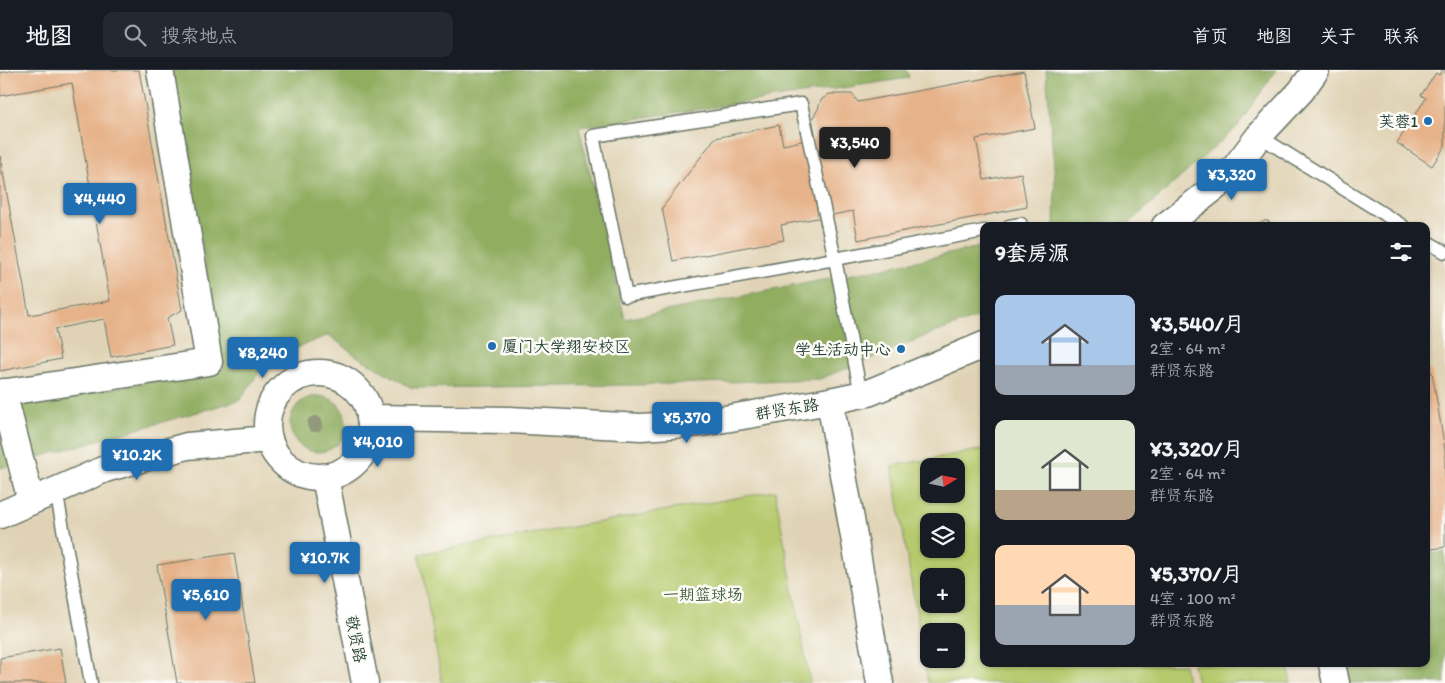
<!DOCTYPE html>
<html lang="zh">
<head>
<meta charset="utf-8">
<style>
  :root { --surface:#171b24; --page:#242831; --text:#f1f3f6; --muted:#9ea1a6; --line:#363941; --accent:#1f6fb2 }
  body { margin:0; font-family:Itim,"LXGW WenKai TC",sans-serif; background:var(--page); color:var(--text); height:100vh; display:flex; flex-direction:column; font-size:19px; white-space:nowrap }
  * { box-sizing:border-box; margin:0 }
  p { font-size:16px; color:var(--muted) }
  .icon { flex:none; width:28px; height:28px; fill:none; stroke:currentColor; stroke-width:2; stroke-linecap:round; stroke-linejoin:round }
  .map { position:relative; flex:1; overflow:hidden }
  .sheet { position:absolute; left:980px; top:152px; width:450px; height:445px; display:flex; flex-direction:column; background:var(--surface); border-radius:10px; box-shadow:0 1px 4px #0004 }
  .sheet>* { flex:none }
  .needle { width:32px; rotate:80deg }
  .buttons { position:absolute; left:920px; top:388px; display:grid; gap:10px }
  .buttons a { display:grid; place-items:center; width:45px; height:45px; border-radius:10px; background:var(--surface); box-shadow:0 1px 4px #0004; font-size:25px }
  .price { position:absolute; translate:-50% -42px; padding:0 11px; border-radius:5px; background:var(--accent); color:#fff; font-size:16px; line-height:32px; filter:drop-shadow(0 1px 2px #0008) }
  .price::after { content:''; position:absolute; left:50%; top:30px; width:15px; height:11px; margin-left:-8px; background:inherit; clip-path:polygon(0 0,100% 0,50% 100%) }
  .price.current { background:#222; color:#fff }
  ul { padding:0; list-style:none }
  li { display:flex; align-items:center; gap:15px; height:125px; padding:0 15px }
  li span { display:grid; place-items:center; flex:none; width:140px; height:100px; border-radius:10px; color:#555 }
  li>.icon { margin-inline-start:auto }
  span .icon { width:60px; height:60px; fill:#fffc; stroke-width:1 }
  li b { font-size:21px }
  h2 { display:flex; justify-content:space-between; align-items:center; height:60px; padding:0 15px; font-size:21px }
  header { display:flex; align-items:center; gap:30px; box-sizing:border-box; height:70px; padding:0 25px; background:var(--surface); border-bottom:1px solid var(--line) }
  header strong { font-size:24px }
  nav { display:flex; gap:28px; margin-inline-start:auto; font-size:18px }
  .search { width:350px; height:45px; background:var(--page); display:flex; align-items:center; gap:12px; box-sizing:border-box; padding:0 18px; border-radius:10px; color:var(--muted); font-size:19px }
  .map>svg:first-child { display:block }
  .built { fill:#e0d3b5; fill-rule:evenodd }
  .green { fill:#b6c96c; stroke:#6a8350; fill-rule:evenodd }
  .forest { fill:#90ad60; stroke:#58754a }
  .building { fill:#e6b289 }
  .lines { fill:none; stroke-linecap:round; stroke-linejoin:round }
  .lane-casing { stroke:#697566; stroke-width:15 }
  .street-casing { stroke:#697566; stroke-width:29 }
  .lane { stroke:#fff; stroke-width:12 }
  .street { stroke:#fff; stroke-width:26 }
  .tree { fill:#93997c }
  .poi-dot { fill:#1f6fb2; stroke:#fdfcf7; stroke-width:2 }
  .labels { text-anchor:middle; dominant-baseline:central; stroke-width:5; stroke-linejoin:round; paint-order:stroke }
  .poi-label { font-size:16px; fill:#1f3d34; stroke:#fdfcf7; text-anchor:end }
  .street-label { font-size:16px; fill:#1f3d34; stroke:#fdfcf7 }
  .park-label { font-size:16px; fill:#456042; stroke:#fdfcf7 }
</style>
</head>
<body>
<header>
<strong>地图</strong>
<div class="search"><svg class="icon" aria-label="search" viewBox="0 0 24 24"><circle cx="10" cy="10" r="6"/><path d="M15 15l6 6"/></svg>搜索地点</div>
<nav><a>首页</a><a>地图</a><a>关于</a><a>联系</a></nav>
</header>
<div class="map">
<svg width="1445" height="613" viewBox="0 0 1445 613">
  <rect width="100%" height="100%" fill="#fdfcf7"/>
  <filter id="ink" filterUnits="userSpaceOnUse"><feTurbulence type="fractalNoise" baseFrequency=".02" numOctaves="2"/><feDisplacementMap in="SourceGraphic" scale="10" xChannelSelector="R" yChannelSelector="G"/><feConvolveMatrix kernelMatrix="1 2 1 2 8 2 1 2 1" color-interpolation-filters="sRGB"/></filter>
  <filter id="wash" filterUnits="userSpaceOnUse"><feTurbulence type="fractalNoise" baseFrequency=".0096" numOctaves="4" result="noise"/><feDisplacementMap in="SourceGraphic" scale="20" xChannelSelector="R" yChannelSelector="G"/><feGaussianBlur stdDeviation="1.12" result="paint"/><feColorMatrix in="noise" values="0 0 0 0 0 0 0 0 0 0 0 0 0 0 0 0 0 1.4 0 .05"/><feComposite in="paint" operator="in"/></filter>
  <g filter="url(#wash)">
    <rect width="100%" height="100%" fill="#f3dec2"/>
    <path class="built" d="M0,0H1445V613H0ZM984,156H1426V594H984ZM929,396H956V424H929ZM929,451H956V479H929ZM929,506H956V534H929ZM929,561H956V589H929Z"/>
    <g class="green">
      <path d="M984,379V594H1184L1187,613H928L892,396ZM929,396H956V424H929ZM929,451H956V479H929ZM929,506H956V534H929ZM929,561H956V589H929Z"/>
      <polygon points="775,421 810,613 442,613 419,484"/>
      <polygon points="1193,594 1287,594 1291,613 1197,613"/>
    </g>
    <g class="forest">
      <polygon points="172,0 907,0 909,8 579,57 625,249 884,198 984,176 984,245 923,267 820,309 636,315 412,318 358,287 329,265 268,289 240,330 0,398 0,338 223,299"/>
      <polygon points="1046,0 1276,0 1237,57 1126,156 1054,156 1055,110"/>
      <circle cx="318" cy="354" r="28"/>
      <polygon points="1445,482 1445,613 1350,613 1347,594 1426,594 1426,485"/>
    </g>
    <g id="blocks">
      <g class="building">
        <polygon points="15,0 139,0 182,240 167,248 173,275 111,287 104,249 55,259 61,289 0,301 0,86 29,245 110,231 72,13 0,26 0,3"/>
        <polygon points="1442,0 1445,0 1445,76 1432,96 1397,73 1426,28 1421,25 1436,3 1439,5"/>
        <polygon points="1024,1 1035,58 976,69 984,110 1021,103 1027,137 858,170 853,141 781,155 784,170 673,191 662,138 715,68 779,55 783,75 816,68 812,49 818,39 821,30 829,24 852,24 858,32"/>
        <polygon points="1264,151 1268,151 1274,156 1257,156"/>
        <polygon points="1426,298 1432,302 1445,380 1445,477 1426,480"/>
        <polygon points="234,483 255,613 177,613 157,495"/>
        <polygon points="60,578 66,613 0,613 0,588"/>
      </g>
    </g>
  </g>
  <g filter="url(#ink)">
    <use href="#blocks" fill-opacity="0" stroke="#697566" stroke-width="1"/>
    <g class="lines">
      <defs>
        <g id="lane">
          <polyline points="1259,66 1403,156"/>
          <polyline points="1009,156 1021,154"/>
          <polyline points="1426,171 1445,182"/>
          <polyline points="861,325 835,189 801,34 593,66 626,226 835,189 984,161"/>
          <polyline points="56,420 91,613"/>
        </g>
        <g id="street">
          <polyline points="1165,156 1227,108 1259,66 1301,21 1316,0"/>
          <circle cx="319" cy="355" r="52"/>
          <polyline points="3,322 31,431"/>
          <polyline points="0,323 209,292 160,0"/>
          <polyline points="830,331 880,613"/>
          <polyline points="370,348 509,350 641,357 701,353 830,331 868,323 984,275"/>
          <polyline points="325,407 365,613"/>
          <polyline points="0,445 105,399 187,376 269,369"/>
          <polyline points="1332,594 1336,613"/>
        </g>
      </defs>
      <use href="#lane" class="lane-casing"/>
      <use href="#street" class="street-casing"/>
      <use href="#lane" class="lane"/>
      <use href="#street" class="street"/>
    </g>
    <circle class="tree" cx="315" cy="354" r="8"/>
  </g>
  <g class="poi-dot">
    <circle cx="1428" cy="51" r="5"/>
    <circle cx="492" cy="276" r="5"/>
    <circle cx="901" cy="279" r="5"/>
  </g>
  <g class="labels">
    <g class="poi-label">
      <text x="1418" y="51">芙蓉1</text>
      <text x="502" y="276" text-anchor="start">厦门大学翔安校区</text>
      <text x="891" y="279">学生活动中心</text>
    </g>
    <g class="street-label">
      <text transform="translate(787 339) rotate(-9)">群贤东路</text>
      <text transform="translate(356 569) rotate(79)">敬贤路</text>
    </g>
    <g class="park-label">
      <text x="703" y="524">一期篮球场</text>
    </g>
  </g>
</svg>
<div class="buttons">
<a><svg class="needle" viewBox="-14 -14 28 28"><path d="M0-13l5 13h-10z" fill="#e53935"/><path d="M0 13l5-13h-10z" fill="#9ea1a6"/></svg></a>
<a><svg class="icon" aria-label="layers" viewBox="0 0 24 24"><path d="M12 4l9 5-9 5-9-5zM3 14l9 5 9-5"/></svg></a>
<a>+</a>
<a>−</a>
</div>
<b class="price current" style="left:855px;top:99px">¥3,540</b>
<b class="price" style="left:1232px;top:131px">¥3,320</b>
<b class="price" style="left:100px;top:155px">¥4,440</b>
<b class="price" style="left:263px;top:309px">¥8,240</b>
<b class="price" style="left:687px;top:374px">¥5,370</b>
<b class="price" style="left:378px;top:398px">¥4,010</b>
<b class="price" style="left:137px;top:411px">¥10.2K</b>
<b class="price" style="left:325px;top:514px">¥10.7K</b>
<b class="price" style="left:206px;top:551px">¥5,610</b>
<section class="sheet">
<h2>9套房源<svg class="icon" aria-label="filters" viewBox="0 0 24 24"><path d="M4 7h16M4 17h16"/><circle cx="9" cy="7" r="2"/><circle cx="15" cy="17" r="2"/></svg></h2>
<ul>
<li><span style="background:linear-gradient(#a9c7e8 70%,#9aa5b1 0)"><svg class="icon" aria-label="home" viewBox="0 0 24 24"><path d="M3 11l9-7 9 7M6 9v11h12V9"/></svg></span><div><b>¥3,540/月</b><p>2室 · 64 m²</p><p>群贤东路</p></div></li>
<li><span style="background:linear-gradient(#dfe7d0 70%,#b9a48a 0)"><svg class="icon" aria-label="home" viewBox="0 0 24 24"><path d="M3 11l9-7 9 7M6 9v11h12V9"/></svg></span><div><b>¥3,320/月</b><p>2室 · 64 m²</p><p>群贤东路</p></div></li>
<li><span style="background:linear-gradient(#ffd9b3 60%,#9aa5b1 0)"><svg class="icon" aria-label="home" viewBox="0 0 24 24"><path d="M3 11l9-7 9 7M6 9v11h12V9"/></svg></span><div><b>¥5,370/月</b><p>4室 · 100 m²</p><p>群贤东路</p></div></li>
</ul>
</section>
</div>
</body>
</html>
